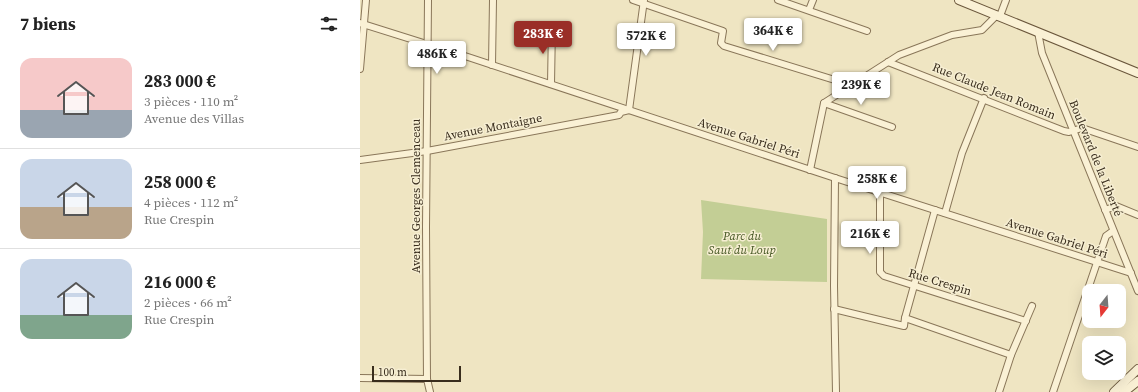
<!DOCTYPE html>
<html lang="fr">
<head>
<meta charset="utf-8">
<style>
  :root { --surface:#fff; --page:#f2f2f2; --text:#222; --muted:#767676; --line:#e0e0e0; --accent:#9a2e27 }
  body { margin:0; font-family:"Source Serif 4",serif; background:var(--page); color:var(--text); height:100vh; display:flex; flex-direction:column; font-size:15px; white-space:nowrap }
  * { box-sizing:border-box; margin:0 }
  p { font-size:13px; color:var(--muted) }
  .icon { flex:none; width:22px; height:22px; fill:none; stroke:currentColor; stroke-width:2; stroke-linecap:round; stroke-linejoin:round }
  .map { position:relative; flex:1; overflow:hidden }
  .details { display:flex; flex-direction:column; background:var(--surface); width:360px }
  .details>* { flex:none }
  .needle { width:26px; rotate:197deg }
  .controls { position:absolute; left:722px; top:284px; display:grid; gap:8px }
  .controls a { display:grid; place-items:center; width:44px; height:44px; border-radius:8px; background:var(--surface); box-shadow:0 4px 16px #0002; font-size:20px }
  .scale { position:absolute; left:12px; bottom:10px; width:89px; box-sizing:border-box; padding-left:4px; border:2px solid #392d1d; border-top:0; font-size:11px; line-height:14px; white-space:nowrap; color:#392d1d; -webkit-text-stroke:3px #f6eed2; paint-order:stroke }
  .price { position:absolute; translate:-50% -34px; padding:0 9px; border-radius:4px; background:#fff; color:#222; font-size:13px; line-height:26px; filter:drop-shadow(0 1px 2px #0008) }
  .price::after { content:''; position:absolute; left:50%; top:24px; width:12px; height:9px; margin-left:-6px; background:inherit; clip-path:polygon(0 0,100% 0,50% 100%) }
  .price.on { background:var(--accent); color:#fff }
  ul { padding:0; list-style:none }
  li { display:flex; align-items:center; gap:12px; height:100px; padding:0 20px }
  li+li { border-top:1px solid var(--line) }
  li span { display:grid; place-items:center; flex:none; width:112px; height:80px; border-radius:12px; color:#555 }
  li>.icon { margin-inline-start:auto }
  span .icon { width:48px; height:48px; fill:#fffc; stroke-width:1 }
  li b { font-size:17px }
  h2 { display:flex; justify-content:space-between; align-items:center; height:48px; padding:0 20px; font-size:17px }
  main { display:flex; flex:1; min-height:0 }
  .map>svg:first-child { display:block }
  .green { fill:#c3ce95 }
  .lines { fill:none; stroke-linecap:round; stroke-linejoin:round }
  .street-casing { stroke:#897659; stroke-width:8 }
  .secondary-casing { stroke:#6b573c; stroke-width:10 }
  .street { stroke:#faf1d5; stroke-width:6 }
  .secondary { stroke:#faf1d5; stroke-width:8 }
  .labels { text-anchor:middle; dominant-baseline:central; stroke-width:3; stroke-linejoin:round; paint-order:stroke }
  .street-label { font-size:12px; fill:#392d1d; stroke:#f6eed2 }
  .park-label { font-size:12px; font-style:italic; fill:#455623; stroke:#f6eed2 }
</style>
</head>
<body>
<main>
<section class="details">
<h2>7 biens<svg class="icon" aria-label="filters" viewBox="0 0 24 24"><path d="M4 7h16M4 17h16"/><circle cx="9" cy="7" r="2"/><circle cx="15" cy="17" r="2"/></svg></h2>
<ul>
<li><span style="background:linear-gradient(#f6c9c9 65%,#9aa5b1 0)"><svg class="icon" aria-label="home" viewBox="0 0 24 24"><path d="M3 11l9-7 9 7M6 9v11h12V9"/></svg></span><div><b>283 000 €</b><p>3 pièces · 110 m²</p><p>Avenue des Villas</p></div></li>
<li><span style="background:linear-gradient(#c9d6e8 60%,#b9a48a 0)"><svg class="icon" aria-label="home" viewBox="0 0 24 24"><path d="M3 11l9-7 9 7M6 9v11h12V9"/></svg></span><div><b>258 000 €</b><p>4 pièces · 112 m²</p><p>Rue Crespin</p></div></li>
<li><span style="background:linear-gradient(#c9d6e8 70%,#7fa58c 0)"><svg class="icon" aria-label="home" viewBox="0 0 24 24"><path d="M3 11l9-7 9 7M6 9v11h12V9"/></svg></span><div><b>216 000 €</b><p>2 pièces · 66 m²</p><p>Rue Crespin</p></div></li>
</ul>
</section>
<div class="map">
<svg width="778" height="392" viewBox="0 0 778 392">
  <rect width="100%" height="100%" fill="#efe5c2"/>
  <polygon class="green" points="341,200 467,219 467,282 341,279 343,232"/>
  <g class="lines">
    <defs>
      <g id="street">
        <polyline points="68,0 66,227 67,379 70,392"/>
        <polyline points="273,0 363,31 361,43 364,46 491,85"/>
        <polyline points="418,0 507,31"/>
        <polyline points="449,10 453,0"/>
        <polyline points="640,16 646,0"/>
        <polyline points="0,23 108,57 475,178 771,273"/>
        <polyline points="678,32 682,53 778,291"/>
        <polyline points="528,62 704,131 709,132 722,128 778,147"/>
        <polyline points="132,65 133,0"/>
        <polyline points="0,69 6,0"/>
        <polyline points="191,84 192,26"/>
        <polyline points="464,103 532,127"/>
        <polyline points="269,110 284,0"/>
        <polyline points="0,160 67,151 254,116 259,115 261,112 269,110"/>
        <polyline points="450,170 464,103 539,55 592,35 622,30 637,15"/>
        <polyline points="475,178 474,286 476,392"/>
        <polyline points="520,192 520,272 524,276 666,321"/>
        <polyline points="575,210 545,318 651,355"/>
        <polyline points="745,210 756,206 778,215"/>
        <polyline points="585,213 602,153 624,98"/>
        <polyline points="474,309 544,326 545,318"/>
        <polyline points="0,378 67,379"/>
        <polyline points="639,392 651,355 672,306"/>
        <polyline points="693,392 746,236 753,231"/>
      </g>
      <g id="secondary">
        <polyline points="599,0 778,73"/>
        <polyline points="754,392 778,369"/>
        <polyline points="764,392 778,381"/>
      </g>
    </defs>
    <use href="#street" class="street-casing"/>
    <use href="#secondary" class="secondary-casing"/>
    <use href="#street" class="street"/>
    <use href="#secondary" class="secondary"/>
  </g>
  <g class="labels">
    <g class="street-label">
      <text transform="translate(634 91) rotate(22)">Rue Claude Jean Romain</text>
      <text transform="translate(133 127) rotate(-11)">Avenue Montaigne</text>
      <text transform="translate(389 138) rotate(18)">Avenue Gabriel Péri</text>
      <text transform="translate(736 158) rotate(68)">Boulevard de la Liberté</text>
      <text transform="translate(56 196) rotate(-90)">Avenue Georges Clemenceau</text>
      <text transform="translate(697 238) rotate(18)">Avenue Gabriel Péri</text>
      <text transform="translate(580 282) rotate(17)">Rue Crespin</text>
    </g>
    <g class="park-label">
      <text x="382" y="236">Parc du<tspan x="382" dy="14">Saut du Loup</tspan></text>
    </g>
  </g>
</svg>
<div class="controls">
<a><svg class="needle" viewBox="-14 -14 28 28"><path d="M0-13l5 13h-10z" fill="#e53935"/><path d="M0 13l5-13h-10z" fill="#767676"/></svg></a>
<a><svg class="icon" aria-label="layers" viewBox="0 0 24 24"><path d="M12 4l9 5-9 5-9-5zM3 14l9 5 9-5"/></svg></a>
</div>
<div class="scale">100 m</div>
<b class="price" style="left:413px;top:52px">364K €</b>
<b class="price on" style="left:183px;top:55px">283K €</b>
<b class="price" style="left:286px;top:57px">572K €</b>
<b class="price" style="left:77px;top:75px">486K €</b>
<b class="price" style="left:501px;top:106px">239K €</b>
<b class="price" style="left:517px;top:200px">258K €</b>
<b class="price" style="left:510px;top:255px">216K €</b>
</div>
</main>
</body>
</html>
